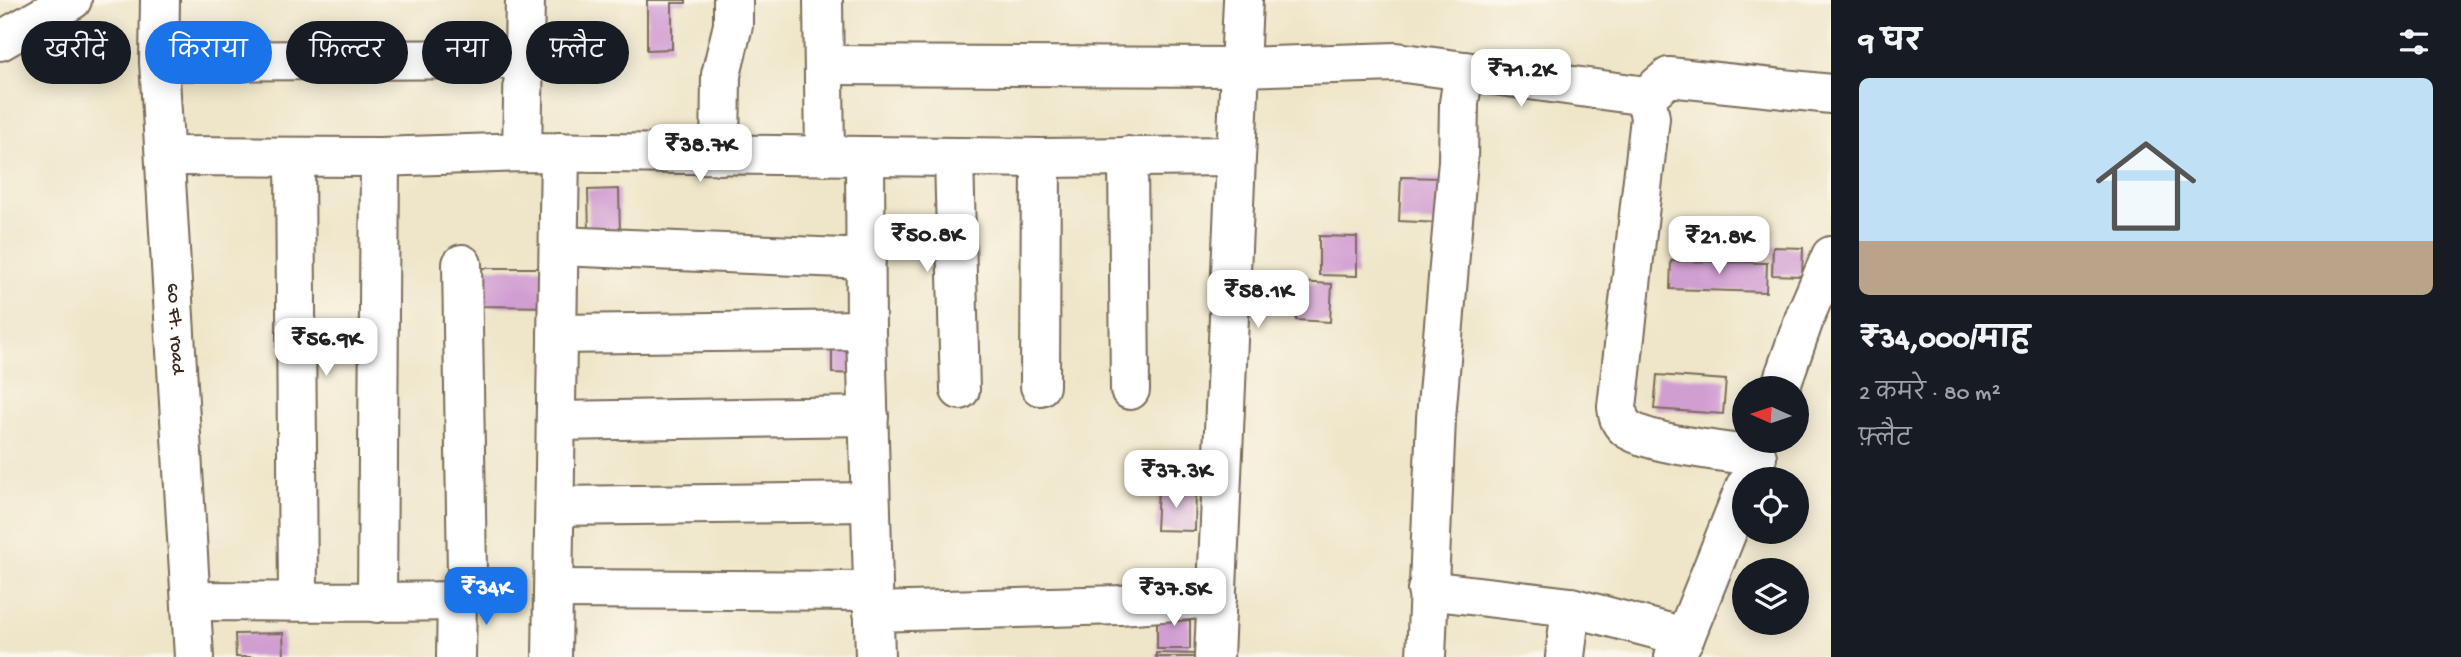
<!DOCTYPE html>
<html lang="hi">
<head>
<meta charset="utf-8">
<style>
  :root { --surface:#171b24; --page:#20242c; --text:#f1f3f6; --muted:#9ea1a6; --accent:#1a73e8 }
  body { margin:0; font-family:"Gochi Hand","Playpen Sans Deva",sans-serif; background:var(--page); color:var(--text); height:100vh; display:flex; flex-direction:column; font-size:26px; white-space:nowrap }
  * { box-sizing:border-box; margin:0 }
  p { font-size:23px; color:var(--muted) }
  .icon { flex:none; width:38px; height:38px; fill:none; stroke:currentColor; stroke-width:2; stroke-linecap:round; stroke-linejoin:round }
  .map { position:relative; flex:1; overflow:hidden }
  .details { display:flex; flex-direction:column; background:var(--surface); width:630px }
  .details>* { flex:none }
  .guide { position:absolute; left:21px; top:21px; width:665px; height:63px; display:flex; gap:14px }
  .needle { width:46px; rotate:273deg }
  .fabs { position:absolute; left:1732px; top:376px; display:grid; gap:14px }
  .fabs a { display:grid; place-items:center; width:77px; height:77px; border-radius:50%; background:var(--surface); box-shadow:0 4px 18px #0003; font-size:35px }
  .price { position:absolute; translate:-50% -60px; padding:0 16px; border-radius:14px; background:#fff; color:#222; font-size:23px; line-height:46px; filter:drop-shadow(0 2px 4px #0008) }
  .price::after { content:''; position:absolute; left:50%; top:42px; width:21px; height:16px; margin-left:-10px; background:inherit; clip-path:polygon(0 0,100% 0,50% 100%) }
  .price.selected { background:var(--accent); color:#fff }
  ul { padding:0; list-style:none }
  li { display:grid; align-content:center; gap:14px; height:371px; padding:0 28px }
  li span { display:grid; place-items:center; height:217px; border-radius:10px; color:#555 }
  li>.icon { margin-inline-start:auto }
  span .icon { width:126px; height:126px; fill:#fffc; stroke-width:1 }
  li b { font-size:30px }
  h2 { display:flex; justify-content:space-between; align-items:center; height:84px; padding:0 28px; font-size:30px }
  .pill { padding:0 24px; border-radius:32px; background:var(--surface); box-shadow:0 4px 18px #0003; font-size:24px; line-height:63px }
  .pill.selected { background:var(--accent); color:#fff }
  main { display:flex; flex:1; min-height:0 }
  .map>svg:first-child { display:block }
  .building { fill:#d19ed2 }
  .lines { fill:none; stroke-linecap:round; stroke-linejoin:round }
  .minor-casing { stroke:#7a6c5a; stroke-width:42 }
  .minor { stroke:#fff; stroke-width:38 }
  .labels { text-anchor:middle; dominant-baseline:central; stroke-width:5; stroke-linejoin:round; paint-order:stroke }
  .street-label { font-size:19px; fill:#3b2a1e; stroke:#fbf7ec }
</style>
</head>
<body>
<main>
<div class="map">
<svg width="1831" height="657" viewBox="0 0 1831 657">
  <rect width="100%" height="100%" fill="#fbf7ec"/>
  <filter id="ink" filterUnits="userSpaceOnUse"><feTurbulence type="fractalNoise" baseFrequency=".0143" numOctaves="2"/><feDisplacementMap in="SourceGraphic" scale="14" xChannelSelector="R" yChannelSelector="G"/><feConvolveMatrix kernelMatrix="1 2 1 2 8 2 1 2 1" color-interpolation-filters="sRGB"/></filter>
  <filter id="wash" filterUnits="userSpaceOnUse"><feTurbulence type="fractalNoise" baseFrequency=".00686" numOctaves="4" result="noise"/><feDisplacementMap in="SourceGraphic" scale="28" xChannelSelector="R" yChannelSelector="G"/><feGaussianBlur stdDeviation="1.57" result="paint"/><feColorMatrix in="noise" values="0 0 0 0 0 0 0 0 0 0 0 0 0 0 0 0 0 1.4 0 .05"/><feComposite in="paint" operator="in"/></filter>
  <g filter="url(#wash)">
    <rect width="100%" height="100%" fill="#efe6c9"/>
    <g id="blocks">
      <g class="building">
        <polygon points="647,0 686,0 686,3 672,3 672,49 647,50"/>
        <polygon points="1401,177 1442,178 1440,223 1399,221"/>
        <polygon points="619,189 620,235 589,236 588,190"/>
        <polygon points="1319,236 1357,237 1357,276 1319,275"/>
        <polygon points="1773,247 1803,248 1802,276 1772,275"/>
        <polygon points="1671,261 1767,263 1766,292 1670,289"/>
        <polygon points="474,268 554,268 554,307 473,306"/>
        <polygon points="1298,282 1332,284 1330,322 1296,320"/>
        <polygon points="832,341 861,342 860,374 832,373"/>
        <polygon points="1657,375 1726,380 1723,414 1654,409"/>
        <polygon points="1158,489 1196,490 1195,531 1156,530"/>
        <rect x="1157" y="608" width="33" height="41"/>
        <polygon points="283,633 284,657 236,657 235,634"/>
        <polygon points="1156,653 1196,654 1196,657 1156,657"/>
      </g>
    </g>
  </g>
  <g filter="url(#ink)">
    <use href="#blocks" fill-opacity="0" stroke="#7a6c5a" stroke-width="2"/>
    <g class="lines">
      <defs>
        <g id="minor">
          <path id="s1" d="M160,0L159,61L194,657"/>
          <polyline points="823,0 825,156"/>
          <polyline points="0,41 72,0"/>
          <polyline points="159,61 524,59"/>
          <polyline points="824,65 1240,67 1397,62 1464,71"/>
          <polyline points="1646,96 1669,77 1831,94"/>
          <polyline points="522,152 525,0"/>
          <polyline points="720,155 721,75 733,25 733,0"/>
          <polyline points="165,156 380,157 522,152 1041,158 1236,156"/>
          <polyline points="865,156 866,330 875,657"/>
          <polyline points="1128,156 1130,390"/>
          <polyline points="295,157 298,600"/>
          <polyline points="954,157 960,390"/>
          <polyline points="559,246 866,259"/>
          <polyline points="557,334 866,330"/>
          <polyline points="1040,386 1041,158"/>
          <polyline points="1780,388 1806,314 1831,256"/>
          <polyline points="556,421 869,416"/>
          <polyline points="555,506 869,502"/>
          <polyline points="554,589 873,591"/>
          <polyline points="1427,590 1571,607 1685,637"/>
          <path d="M191,601C277,601 364,603 451,601C461,593 466,585 467,573L462,264"/>
          <polyline points="377,603 380,157"/>
          <polyline points="873,612 1119,605 1217,598"/>
          <polyline points="456,657 457,596"/>
          <polyline points="552,657 560,152"/>
          <polyline points="1214,657 1243,0"/>
          <path d="M1426,657L1436,418L1458,161L1459,103L1464,71L1646,96L1650,118L1617,407C1618,417 1620,424 1629,430C1654,445 1725,451 1757,457"/>
          <polyline points="1565,657 1571,607"/>
          <polyline points="1674,657 1685,637 1745,487"/>
        </g>
      </defs>
      <use href="#minor" class="minor-casing"/>
      <use href="#minor" class="minor"/>
    </g>
  </g>
  <g class="labels">
    <g class="street-label">
      <text stroke="none"><textPath href="#s1" startOffset="329">60 Ft. road</textPath></text>
    </g>
  </g>
</svg>
<div class="fabs">
<a><svg class="needle" viewBox="-14 -14 28 28"><path d="M0-13l5 13h-10z" fill="#e53935"/><path d="M0 13l5-13h-10z" fill="#9ea1a6"/></svg></a>
<a><svg class="icon" aria-label="locate" viewBox="0 0 24 24"><circle cx="12" cy="12" r="6"/><path d="M12 2v4M12 18v4M2 12h4M18 12h4"/></svg></a>
<a><svg class="icon" aria-label="layers" viewBox="0 0 24 24"><path d="M12 4l9 5-9 5-9-5zM3 14l9 5 9-5"/></svg></a>
</div>
<b class="price" style="left:1521px;top:109px">₹71.2K</b>
<b class="price" style="left:700px;top:184px">₹38.7K</b>
<b class="price" style="left:927px;top:274px">₹50.8K</b>
<b class="price" style="left:1719px;top:276px">₹21.8K</b>
<b class="price" style="left:1258px;top:330px">₹58.1K</b>
<b class="price" style="left:326px;top:378px">₹56.9K</b>
<b class="price" style="left:1176px;top:510px">₹37.3K</b>
<b class="price selected" style="left:486px;top:627px">₹34K</b>
<b class="price" style="left:1174px;top:628px">₹37.5K</b>
<div class="guide">
<a class="pill">खरीदें</a>
<a class="pill selected">किराया</a>
<a class="pill">फ़िल्टर</a>
<a class="pill">नया</a>
<a class="pill">फ़्लैट</a>
</div>
</div>
<section class="details">
<h2>9 घर<svg class="icon" aria-label="filters" viewBox="0 0 24 24"><path d="M4 7h16M4 17h16"/><circle cx="9" cy="7" r="2"/><circle cx="15" cy="17" r="2"/></svg></h2>
<ul>
<li><span style="background:linear-gradient(#bfe0f5 75%,#b9a48a 0)"><svg class="icon" aria-label="home" viewBox="0 0 24 24"><path d="M3 11l9-7 9 7M6 9v11h12V9"/></svg></span><div><b>₹34,000/माह</b><p>2 कमरे · 80 m²</p><p>फ़्लैट</p></div></li>
</ul>
</section>
</main>
</body>
</html>
